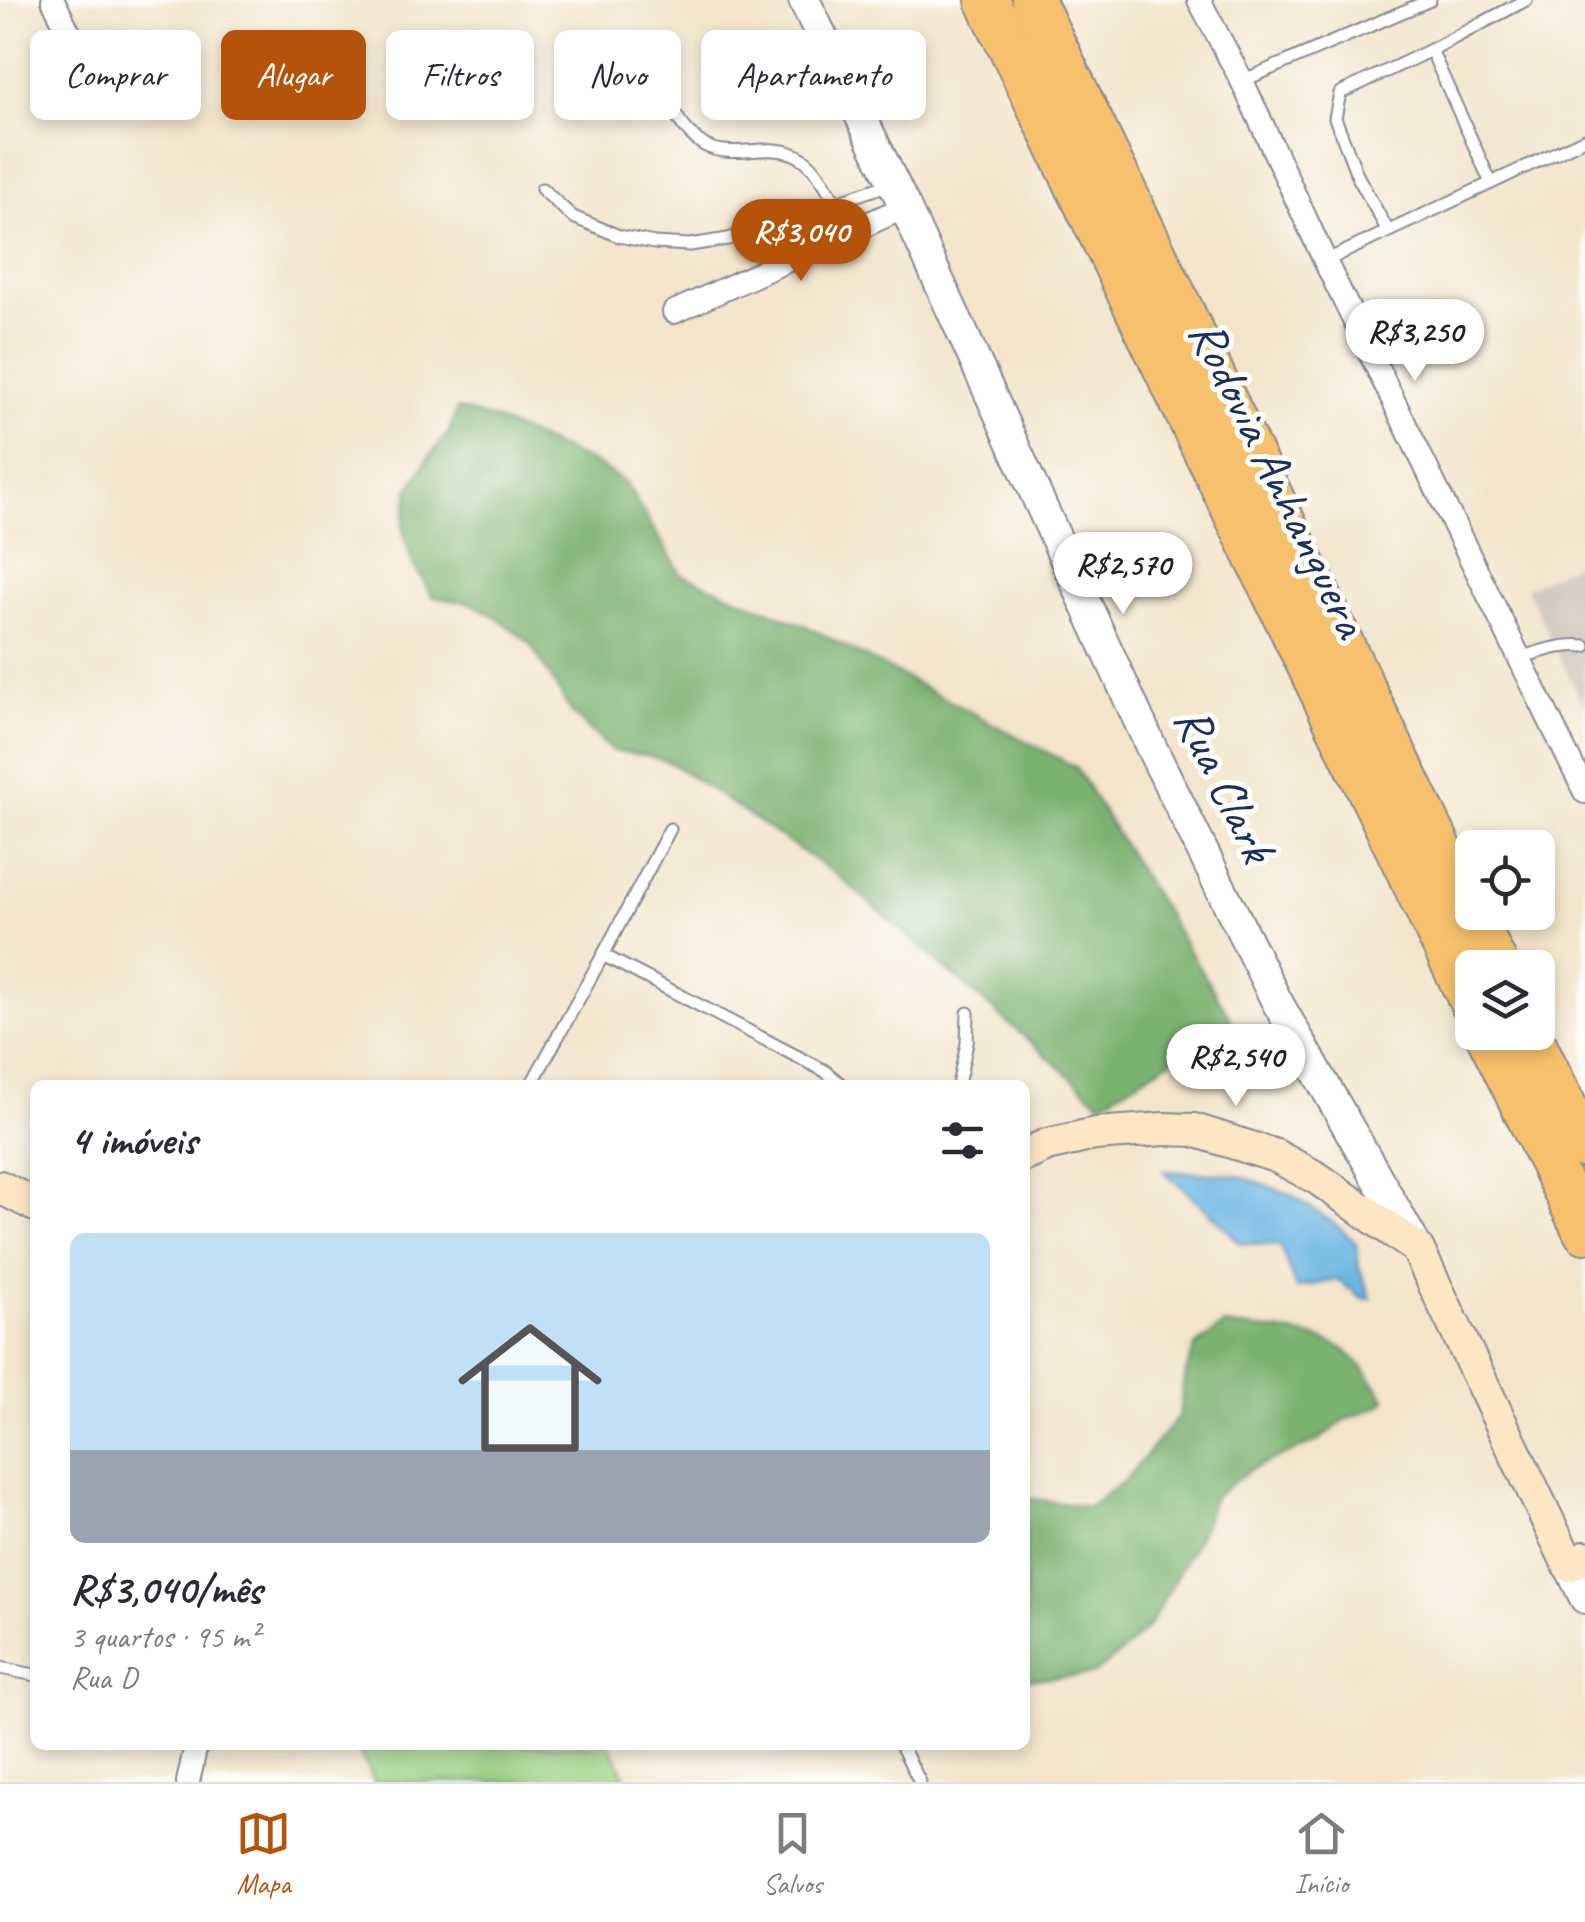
<!DOCTYPE html>
<html lang="pt">
<head>
<meta charset="utf-8">
<style>
  :root { --surface:#fff; --page:#f7f7f7; --text:#2b2b33; --muted:#7c7c81; --line:#e1e1e2; --accent:#b45309 }
  body { margin:0; font-family:Caveat,sans-serif; background:var(--page); color:var(--text); height:100vh; display:flex; flex-direction:column; font-size:38px; white-space:nowrap }
  * { box-sizing:border-box; margin:0 }
  p { font-size:32px; color:var(--muted) }
  .icon { flex:none; width:55px; height:55px; fill:none; stroke:currentColor; stroke-width:2; stroke-linecap:round; stroke-linejoin:round }
  .map { position:relative; flex:1; overflow:hidden }
  .drawer { position:absolute; left:30px; top:1080px; width:1000px; height:670px; display:flex; flex-direction:column; background:var(--surface); border-radius:15px; box-shadow:0 5px 15px #0003 }
  .drawer>* { flex:none }
  .top-card { position:absolute; left:30px; top:30px; width:1000px; height:90px; display:flex; gap:20px }
  .fabs { position:absolute; left:1455px; top:830px; display:grid; gap:20px }
  .fabs a { display:grid; place-items:center; width:100px; height:100px; border-radius:15px; background:var(--surface); box-shadow:0 5px 15px #0003; font-size:50px }
  .price { position:absolute; translate:-50% -85px; padding:0 22px; border-radius:35px; background:#fff; color:#222; font-size:32px; line-height:65px; filter:drop-shadow(0 2px 5px #0008) }
  .price::after { content:''; position:absolute; left:50%; top:60px; width:30px; height:22px; margin-left:-15px; background:inherit; clip-path:polygon(0 0,100% 0,50% 100%) }
  .price.active { background:var(--accent); color:#fff }
  ul { padding:0; list-style:none }
  li { display:grid; align-content:center; gap:20px; height:530px; padding:0 40px }
  li span { display:grid; place-items:center; height:310px; border-radius:15px; color:#555 }
  li>.icon { margin-inline-start:auto }
  span .icon { width:180px; height:180px; fill:#fffc; stroke-width:1 }
  li b { font-size:42px }
  h2 { display:flex; justify-content:space-between; align-items:center; height:120px; padding:0 40px; font-size:42px }
  .chip { padding:0 35px; border-radius:15px; background:var(--surface); box-shadow:0 5px 15px #0003; font-size:35px; line-height:90px }
  .chip.active { background:var(--accent); color:#fff }
  .tab-bar { display:flex; justify-content:space-around; align-items:center; height:140px; border-top:2px solid var(--line); background:var(--surface); font-size:28px; color:var(--muted) }
  .tab-bar a { display:grid; justify-items:center; gap:5px }
  .tab-bar .active { color:var(--accent) }
  .map>svg:first-child { display:block }
  .industrial { fill:#cbc2b8 }
  .green { fill:#99cf81; stroke:#5a7f70; stroke-width:2.5 }
  .forest { fill:#7ab26f; stroke:#4a7066; stroke-width:2.5 }
  .water { fill:#6bb5e3; stroke:#4372a0; stroke-width:2.5 }
  .lines { fill:none; stroke-linecap:round; stroke-linejoin:round }
  .service-casing { stroke:#878a94; stroke-width:15 }
  .minor-casing { stroke:#878a94; stroke-width:26 }
  .tertiary-casing { stroke:#878a94; stroke-width:34 }
  .secondary-casing { stroke:#878a94; stroke-width:36 }
  .motorway-casing { stroke:#878a94; stroke-width:46 }
  .service { stroke:#fff; stroke-width:11 }
  .minor { stroke:#fff; stroke-width:22 }
  .tertiary { stroke:#fff; stroke-width:30 }
  .secondary { stroke:#fce6c4; stroke-width:32 }
  .motorway { stroke:#f7c06c; stroke-width:42 }
  .labels { text-anchor:middle; dominant-baseline:central; stroke-width:10; stroke-linejoin:round; paint-order:stroke }
  .street-label { font-size:50px; fill:#1b2f5e; stroke:#fdfcf7 }
</style>
</head>
<body>
<div class="map">
<svg width="1585" height="1782" viewBox="0 0 1585 1782">
  <rect width="100%" height="100%" fill="#fdfcf7"/>
  <filter id="ink" filterUnits="userSpaceOnUse"><feTurbulence type="fractalNoise" baseFrequency=".01" numOctaves="2"/><feDisplacementMap in="SourceGraphic" scale="20" xChannelSelector="R" yChannelSelector="G"/><feConvolveMatrix kernelMatrix="1 2 1 2 8 2 1 2 1" color-interpolation-filters="sRGB"/></filter>
  <filter id="wash" filterUnits="userSpaceOnUse"><feTurbulence type="fractalNoise" baseFrequency=".0048" numOctaves="4" result="noise"/><feDisplacementMap in="SourceGraphic" scale="40" xChannelSelector="R" yChannelSelector="G"/><feGaussianBlur stdDeviation="2.25" result="paint"/><feColorMatrix in="noise" values="0 0 0 0 0 0 0 0 0 0 0 0 0 0 0 0 0 1.4 0 .05"/><feComposite in="paint" operator="in"/></filter>
  <g filter="url(#wash)">
    <rect width="100%" height="100%" fill="#f3e4ca"/>
    <polygon class="industrial" points="1585,559 1585,709 1526,588"/>
    <polygon class="green" points="356,1745 610,1745 628,1782 374,1782"/>
    <g class="forest">
      <polygon points="457,409 495,420 598,465 626,484 681,574 808,627 1075,767 1233,1022 1101,1103 840,877 671,763 650,756 612,751 572,713 530,643 501,620 471,603 433,597 412,562 403,529 409,491 426,461 449,432"/>
      <path d="M1224,1325C1259,1330 1308,1331 1340,1347C1355,1355 1376,1384 1386,1400L1381,1405L1346,1419L1318,1441L1249,1470L1213,1498L1202,1529L1150,1625L1121,1653L1092,1675L1025,1679V1498L1089,1507L1125,1480L1179,1416L1184,1378L1195,1347Z"/>
    </g>
    <polygon class="water" points="1164,1171 1235,1175 1290,1194 1336,1225 1356,1243 1359,1267 1371,1299 1363,1298 1337,1280 1296,1288 1280,1245 1240,1243 1218,1220"/>
  </g>
  <g filter="url(#ink)">
    <g class="lines">
      <defs>
        <g id="service">
          <polyline points="1431,50 1491,183"/>
          <path d="M651,69C666,95 677,128 704,145C734,162 773,138 803,159C817,168 827,189 836,202"/>
          <polyline points="1242,81 1430,0"/>
          <polyline points="542,189 573,217 619,236 654,243 690,245 728,239 890,184"/>
          <polyline points="1388,231 1358,177 1335,118 1340,93 1431,50 1526,0"/>
          <polyline points="1325,261 1585,139"/>
          <path d="M1519,658C1540,652 1563,643 1585,646"/>
          <polyline points="603,955 670,829"/>
          <polyline points="531,1085 603,955 825,1071 842,1085"/>
          <polyline points="958,1085 967,1043 968,1013"/>
          <polyline points="0,1668 35,1675"/>
          <polyline points="901,1745 920,1782"/>
        </g>
        <g id="minor">
          <polyline points="53,0 99,94"/>
          <polyline points="1199,0 1242,81 1325,261 1585,792"/>
          <polyline points="674,312 905,207"/>
          <polyline points="188,1782 196,1745"/>
        </g>
        <g id="tertiary">
          <polyline points="804,0 905,207 1152,749 1276,1000 1417,1248"/>
          <polyline points="1569,1565 1585,1598"/>
        </g>
        <g id="secondary">
          <polyline points="1025,1155 1047,1145 1095,1134 1164,1129 1194,1130 1276,1156 1317,1178 1417,1248 1569,1565 1585,1557"/>
          <polyline points="0,1187 35,1205"/>
        </g>
        <g id="motorway">
          <polyline points="987,0 1472,1004"/>
          <polyline points="1033,0 1498,968"/>
          <polyline points="1486,1032 1585,1232"/>
          <polyline points="1529,1032 1585,1147"/>
        </g>
      </defs>
      <use href="#service" class="service-casing"/>
      <use href="#minor" class="minor-casing"/>
      <use href="#tertiary" class="tertiary-casing"/>
      <use href="#secondary" class="secondary-casing"/>
      <use href="#motorway" class="motorway-casing"/>
      <use href="#service" class="service"/>
      <use href="#minor" class="minor"/>
      <use href="#tertiary" class="tertiary"/>
      <use href="#secondary" class="secondary"/>
      <use href="#motorway" class="motorway"/>
    </g>
  </g>
  <g class="labels">
    <g class="street-label">
      <text transform="translate(1279 478) rotate(64)">Rodovia Anhanguera</text>
      <text transform="translate(1225 784) rotate(64)">Rua Clark</text>
    </g>
  </g>
</svg>
<div class="fabs">
<a><svg class="icon" aria-label="locate" viewBox="0 0 24 24"><circle cx="12" cy="12" r="6"/><path d="M12 2v4M12 18v4M2 12h4M18 12h4"/></svg></a>
<a><svg class="icon" aria-label="layers" viewBox="0 0 24 24"><path d="M12 4l9 5-9 5-9-5zM3 14l9 5 9-5"/></svg></a>
</div>
<b class="price active" style="left:801px;top:284px">R$3,040</b>
<b class="price" style="left:1415px;top:384px">R$3,250</b>
<b class="price" style="left:1123px;top:617px">R$2,570</b>
<b class="price" style="left:1236px;top:1109px">R$2,540</b>
<div class="top-card">
<a class="chip">Comprar</a>
<a class="chip active">Alugar</a>
<a class="chip">Filtros</a>
<a class="chip">Novo</a>
<a class="chip">Apartamento</a>
</div>
<section class="drawer">
<h2>4 imóveis<svg class="icon" aria-label="filters" viewBox="0 0 24 24"><path d="M4 7h16M4 17h16"/><circle cx="9" cy="7" r="2"/><circle cx="15" cy="17" r="2"/></svg></h2>
<ul>
<li><span style="background:linear-gradient(#bfe0f5 70%,#9aa5b1 0)"><svg class="icon" aria-label="home" viewBox="0 0 24 24"><path d="M3 11l9-7 9 7M6 9v11h12V9"/></svg></span><div><b>R$3,040/mês</b><p>3 quartos · 95 m²</p><p>Rua D</p></div></li>
</ul>
</section>
</div>
<nav class="tab-bar">
<a class="active"><svg class="icon" aria-label="map" viewBox="0 0 24 24"><path d="M3 6l6-2 6 2 6-2v14l-6 2-6-2-6 2zM9 4v14M15 6v14"/></svg>Mapa</a>
<a><svg class="icon" aria-label="saved" viewBox="0 0 24 24"><path d="M7 4h10v16l-5-4-5 4z"/></svg>Salvos</a>
<a><svg class="icon" aria-label="home" viewBox="0 0 24 24"><path d="M3 11l9-7 9 7M6 9v11h12V9"/></svg>Início</a>
</nav>
</body>
</html>
